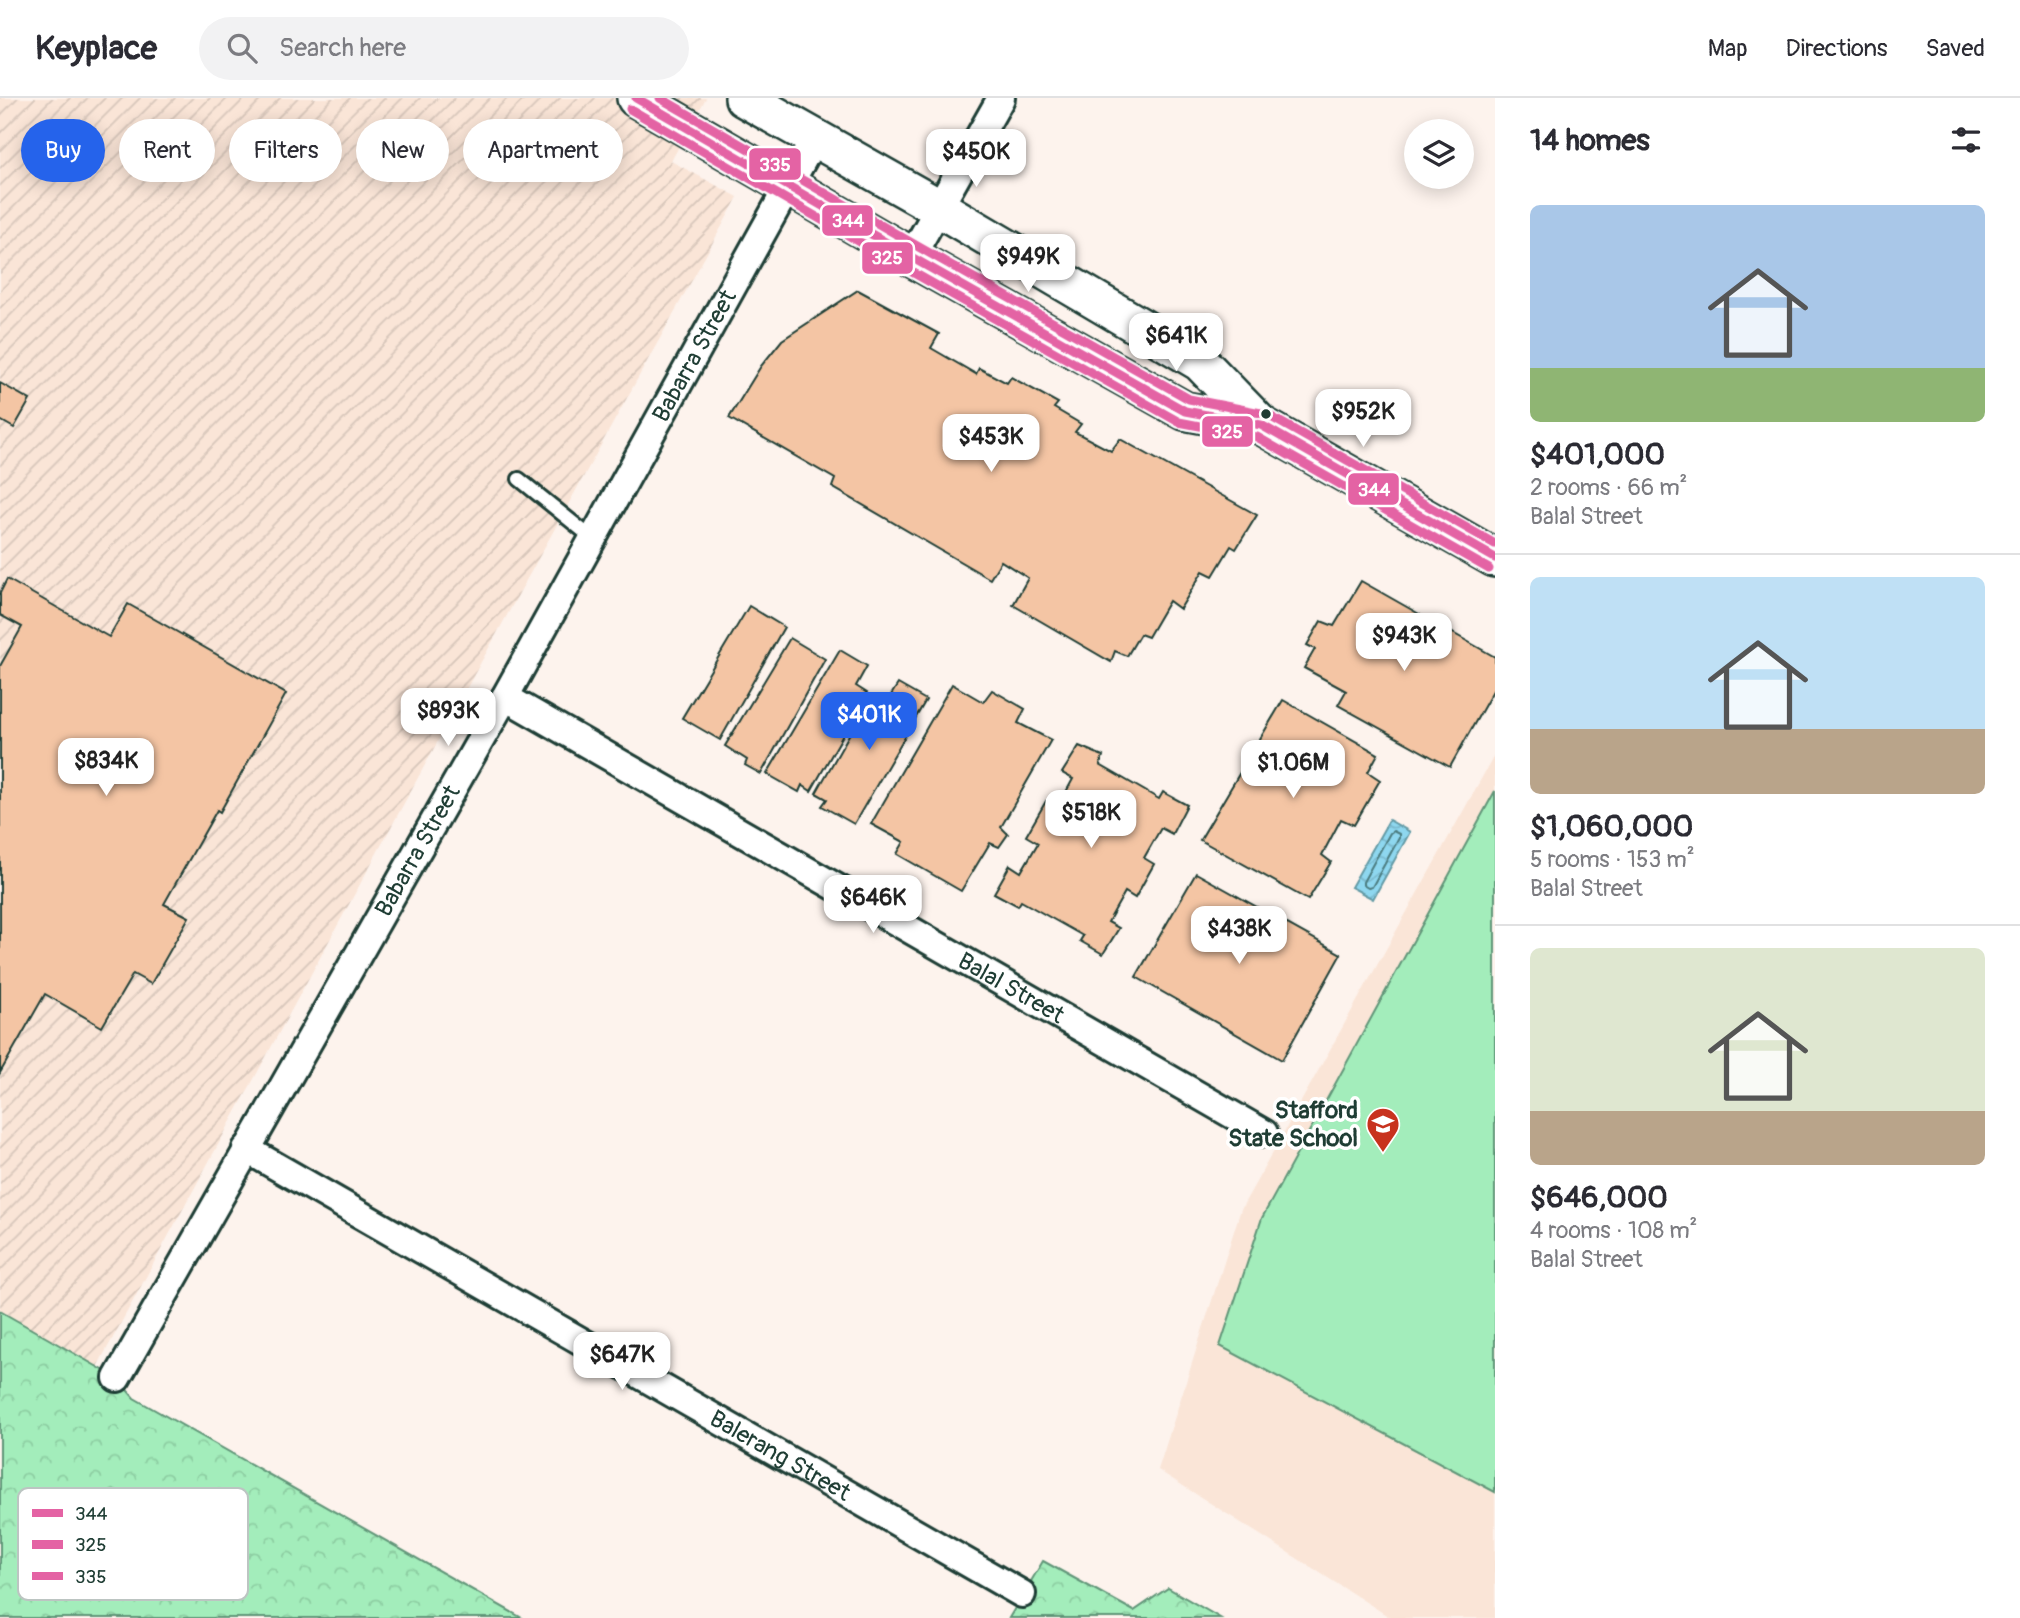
<!DOCTYPE html>
<html lang="en">
<head>
<meta charset="utf-8">
<style>
  :root { --surface:#fff; --page:#f2f2f3; --text:#2b2b33; --muted:#7c7c81; --line:#e1e1e2; --accent:#2563eb }
  body { margin:0; font-family:Pangolin,sans-serif; background:var(--page); color:var(--text); height:100vh; display:flex; flex-direction:column; font-size:26px; white-space:nowrap }
  * { box-sizing:border-box; margin:0 }
  p { font-size:23px; color:var(--muted) }
  .icon { flex:none; width:38px; height:38px; fill:none; stroke:currentColor; stroke-width:2; stroke-linecap:round; stroke-linejoin:round }
  .map { position:relative; flex:1; overflow:hidden }
  .side { display:flex; flex-direction:column; background:var(--surface); width:525px }
  .side>* { flex:none }
  .banner { position:absolute; left:21px; top:21px; width:665px; height:63px; display:flex; gap:14px }
  .controls { position:absolute; left:1404px; top:21px; display:grid; gap:14px }
  .controls a { display:grid; place-items:center; width:70px; height:70px; border-radius:50%; background:var(--surface); box-shadow:0 4px 18px #0003; font-size:35px }
  .price { position:absolute; translate:-50% -60px; padding:0 16px; border-radius:14px; background:#fff; color:#222; font-size:23px; line-height:46px; filter:drop-shadow(0 2px 4px #0008) }
  .price::after { content:''; position:absolute; left:50%; top:42px; width:21px; height:16px; margin-left:-10px; background:inherit; clip-path:polygon(0 0,100% 0,50% 100%) }
  .price.current { background:var(--accent); color:#fff }
  ul { padding:0; list-style:none }
  li { display:grid; align-content:center; gap:14px; height:371px; padding:0 35px }
  li+li { border-top:2px solid var(--line) }
  li span { display:grid; place-items:center; height:217px; border-radius:10px; color:#555 }
  li>.icon { margin-inline-start:auto }
  span .icon { width:126px; height:126px; fill:#fffc; stroke-width:1 }
  li b { font-size:30px }
  h2 { display:flex; justify-content:space-between; align-items:center; height:84px; padding:0 35px; font-size:30px }
  .tag { padding:0 24px; border-radius:32px; background:var(--surface); box-shadow:0 4px 18px #0003; font-size:24px; line-height:63px }
  .tag.current { background:var(--accent); color:#fff }
  header { display:flex; align-items:center; gap:42px; box-sizing:border-box; height:98px; padding:0 35px; background:var(--surface); border-bottom:2px solid var(--line) }
  header strong { font-size:33px }
  nav { display:flex; gap:38px; margin-inline-start:auto; font-size:24px }
  .search { width:490px; height:63px; background:var(--page); display:flex; align-items:center; gap:18px; box-sizing:border-box; padding:0 24px; border-radius:38px; color:var(--muted); font-size:26px }
  main { display:flex; flex:1; min-height:0 }
  .map>svg:first-child { display:block }
  .built { fill:#fae5d7 }
  .industrial { fill:url(#industrial-furrows) }
  .park { fill:url(#park-crowns); stroke:#619578; stroke-width:2 }
  .pitch { fill:#a3edbb; stroke:#619578; stroke-width:2 }
  .water { fill:url(#water-waves); stroke:#6299a4; stroke-width:2 }
  .lines { fill:none; stroke-linecap:round; stroke-linejoin:round }
  .shore { stroke:#4b7b7f; stroke-width:2 }
  .building { fill:#f4c5a4; stroke:#1f3d34; stroke-width:2 }
  .lane-casing { stroke:#1f3d34; stroke-width:18 }
  .street-casing { stroke:#1f3d34; stroke-width:32 }
  .secondary-casing { stroke:#1f3d34; stroke-width:42 }
  .lane { stroke:#fff; stroke-width:12 }
  .street { stroke:#fff; stroke-width:26 }
  .secondary { stroke:#fff; stroke-width:37 }
  .bus-1-casing { stroke:#fff; stroke-width:14 }
  .bus-2-casing { stroke:#fff; stroke-width:14 }
  .bus-3-casing { stroke:#fff; stroke-width:14 }
  .bus-1 { stroke:#e463a4; stroke-width:9 }
  .bus-2 { stroke:#e463a4; stroke-width:9 }
  .bus-3 { stroke:#e463a4; stroke-width:9 }
  .bus-dot { fill:#1f3d34; stroke:#fff; stroke-width:2.5 }
  .labels { text-anchor:middle; dominant-baseline:central; stroke-width:7; stroke-linejoin:round; paint-order:stroke }
  .street-label { font-size:24px; fill:#1f3d34; stroke:#fff }
  .poi-label { font-size:24px; font-weight:bold; fill:#1f3d34; stroke:#fff; text-anchor:end }
  .key { fill:#fff; stroke:#bcc5c2; stroke-width:2 }
  .key-label { font-size:19px; fill:#1f3d34 }
  .line-badge { stroke:#fff; stroke-width:2.5 }
  .badge-label { font-size:19px; text-anchor:middle; font-weight:bold; fill:#fff }
</style>
</head>
<body>
<header>
<strong>Keyplace</strong>
<div class="search"><svg class="icon" aria-label="search" viewBox="0 0 24 24"><circle cx="10" cy="10" r="6"/><path d="M15 15l6 6"/></svg>Search here</div>
<nav><a>Map</a><a>Directions</a><a>Saved</a></nav>
</header>
<main>
<div class="map">
<svg width="1495" height="1520" viewBox="0 0 1495 1520">
  <defs>
    <pattern id="industrial-furrows" width="10" height="10" patternUnits="userSpaceOnUse" patternTransform="scale(1.75)"><rect width="10" height="10" fill="#fae5d7"/><path d="M-1 1l2-2M0 10L10 0M9 11l2-2" fill="none" stroke="#d6c5b9"/></pattern>
    <pattern id="park-crowns" width="20" height="18" patternUnits="userSpaceOnUse" patternTransform="scale(1.75)"><rect width="20" height="18" fill="#a3edbb"/><path d="M2 6a3 3 0 1 1 6 0M12 15a3 3 0 1 1 6 0" fill="none" stroke="#8ccca1"/></pattern>
    <pattern id="water-waves" width="16" height="10" patternUnits="userSpaceOnUse" patternTransform="scale(1.75)"><rect width="16" height="10" fill="#8ed7ef"/><path d="M0 5q4-4 8 0t8 0" fill="none" stroke="#7ab9ce"/></pattern>
  </defs>
  <rect width="100%" height="100%" fill="#fdf3ed"/>
  <filter id="ink" filterUnits="userSpaceOnUse"><feTurbulence type="fractalNoise" baseFrequency=".0143" numOctaves="2"/><feDisplacementMap in="SourceGraphic" scale="14" xChannelSelector="R" yChannelSelector="G"/><feConvolveMatrix kernelMatrix="1 2 1 2 8 2 1 2 1" color-interpolation-filters="sRGB"/></filter>
  <g filter="url(#ink)">
    <polygon class="built" points="1495,656 1495,1520 1391,1520 1158,1372 1241,1111"/>
    <polygon class="industrial" points="0,0 706,0 671,63 738,99 475,575 97,1269 0,1213"/>
    <g class="park">
      <polygon points="0,1213 117,1280 134,1300 522,1520 0,1520"/>
      <polygon points="1043,1463 1134,1513 1168,1490 1220,1520 1009,1520"/>
    </g>
    <polygon class="pitch" points="1495,693 1495,1394 1220,1248 1262,1120"/>
    <polygon class="water" points="1389,722 1410,734 1373,801 1351,789"/>
    <g class="lines">
      <polygon class="shore" points="1393,733 1399,736 1399,740 1372,789 1368,790 1363,787 1363,784 1390,735"/>
    </g>
    <g class="building">
      <polygon points="858,192 939,236 931,250 976,276 979,270 1007,285 1011,279 1058,305 1054,310 1081,326 1075,334 1111,353 1120,341 1257,417 1236,451 1231,448 1213,478 1203,473 1180,511 1169,503 1148,539 1140,536 1127,558 1115,553 1111,564 1013,507 1028,480 1001,463 990,481 832,389 835,381 729,320 761,268 782,242"/>
      <polygon points="0,285 30,302 14,330 0,322"/>
      <polygon points="7,481 109,539 128,506 286,596 220,714 217,712 164,806 189,819 151,886 133,876 102,929 45,896 0,975 0,568 22,529 0,517 0,495"/>
      <polygon points="1361,483 1495,559 1495,589 1450,669 1338,607 1346,593 1304,570 1315,551 1307,547 1321,523 1334,528"/>
      <polygon points="749,508 784,529 720,642 682,620"/>
      <polygon points="790,540 825,561 761,676 745,667 747,662 725,648"/>
      <polygon points="840,552 867,568 856,588 867,595 811,693 802,687 799,694 767,676"/>
      <polygon points="898,586 926,602 854,726 822,708 827,701 816,695 871,598 886,605"/>
      <polygon points="952,586 983,604 992,592 1025,611 1018,625 1051,642 1001,729 1008,736 999,749 990,745 961,793 897,756 904,744 871,726"/>
      <polygon points="1283,602 1378,656 1368,674 1380,682 1354,727 1341,721 1322,757 1331,764 1308,802 1200,742"/>
      <polygon points="1079,648 1103,658 1100,667 1159,701 1163,694 1187,707 1172,736 1161,730 1144,760 1154,766 1135,800 1125,794 1108,824 1119,830 1103,856 1080,843 1083,838 1021,803 1018,808 994,795 1010,767 1021,774 1038,745 1026,738 1046,703 1058,709 1073,681 1062,675"/>
      <polygon points="1196,775 1341,856 1282,962 1136,879"/>
    </g>
    <g class="lines">
      <defs>
        <polyline id="lane" points="519,381 592,440"/>
        <g id="street">
          <polyline points="911,159 1001,0"/>
          <path id="s1" d="M505,599L1264,1035"/>
          <path id="s2" d="M246,1051L1022,1496"/>
          <path id="s3" d="M117,1280L505,599L815,40"/>
        </g>
        <g id="secondary">
          <polyline points="636,0 911,159 1185,313 1261,327"/>
          <polyline points="744,0 939,110 1200,264 1261,327 1495,460"/>
        </g>
      </defs>
      <use href="#lane" class="lane-casing"/>
      <use href="#street" class="street-casing"/>
      <use href="#secondary" class="secondary-casing"/>
      <use href="#lane" class="lane"/>
      <use href="#street" class="street"/>
      <use href="#secondary" class="secondary"/>
      <defs>
        <polyline id="bus-1" points="636,0 911,159 1185,313 1261,327 1495,460"/>
        <polyline id="bus-2" points="630,11 905,170 1179,324 1257,339 1489,471"/>
        <polyline id="bus-3" points="660,0 917,148 1189,301 1266,316 1495,446"/>
      </defs>
      <use href="#bus-1" class="bus-1-casing"/>
      <use href="#bus-2" class="bus-2-casing"/>
      <use href="#bus-3" class="bus-3-casing"/>
      <use href="#bus-1" class="bus-1"/>
      <use href="#bus-2" class="bus-2"/>
      <use href="#bus-3" class="bus-3"/>
    </g>
  </g>
  <defs>
    <symbol id="school-pin" viewBox="-11 -11 22 30"><path d="M0 17L-7.5 6A9.5 9.5 0 1 1 7.5 6Z" fill="#c8321e" stroke="#fff"/><path d="M0-5L7-2L0 1L-7-2ZM-4 1L0 2.5L4 1V4Q0 6-4 4Z" fill="#fff"/></symbol>
  </defs>
  <g fill-rule="evenodd">
    <use href="#school-pin" x="1364" y="1007" width="38" height="52"/>
  </g>
  <circle class="bus-dot" cx="1266" cy="316" r="6"/>
  <g class="labels">
    <g class="street-label">
      <text stroke="none"><textPath href="#s3" startOffset="1174">Babarra Street</textPath></text>
      <text stroke="none"><textPath href="#s3" startOffset="607">Babarra Street</textPath></text>
      <text stroke="none"><textPath href="#s1" startOffset="584">Balal Street</textPath></text>
      <text stroke="none"><textPath href="#s2" startOffset="616">Balerang Street</textPath></text>
    </g>
    <g class="poi-label">
      <text x="1358" y="1012">Stafford<tspan x="1358" dy="28">State School</tspan></text>
    </g>
  </g>
  <rect x="18" y="1390" width="230" height="112" rx="10" class="key"/>
  <rect x="32" y="1411" width="31" height="8" fill="#e463a4"/>
  <rect x="32" y="1442" width="31" height="9" fill="#e463a4"/>
  <rect x="32" y="1474" width="31" height="8" fill="#e463a4"/>
  <g class="key-label">
    <text x="75" y="1422">344</text>
    <text x="75" y="1453">325</text>
    <text x="75" y="1485">335</text>
  </g>
  <g class="line-badge">
    <rect x="748" y="49" width="54" height="34" rx="7" fill="#e463a4"/>
    <rect x="821" y="106" width="53" height="33" rx="7" fill="#e463a4"/>
    <rect x="861" y="143" width="53" height="34" rx="7" fill="#e463a4"/>
    <rect x="1201" y="317" width="53" height="33" rx="7" fill="#e463a4"/>
    <rect x="1347" y="374" width="53" height="34" rx="7" fill="#e463a4"/>
  </g>
  <g class="badge-label">
    <text x="775" y="73">335</text>
    <text x="848" y="129">344</text>
    <text x="887" y="166">325</text>
    <text x="1227" y="340">325</text>
    <text x="1374" y="398">344</text>
  </g>
</svg>
<div class="controls">
<a><svg class="icon" aria-label="layers" viewBox="0 0 24 24"><path d="M12 4l9 5-9 5-9-5zM3 14l9 5 9-5"/></svg></a>
</div>
<b class="price" style="left:976px;top:91px">$450K</b>
<b class="price" style="left:1028px;top:196px">$949K</b>
<b class="price" style="left:1176px;top:275px">$641K</b>
<b class="price" style="left:1363px;top:351px">$952K</b>
<b class="price" style="left:991px;top:376px">$453K</b>
<b class="price" style="left:1404px;top:575px">$943K</b>
<b class="price" style="left:448px;top:650px">$893K</b>
<b class="price current" style="left:869px;top:654px">$401K</b>
<b class="price" style="left:106px;top:700px">$834K</b>
<b class="price" style="left:1293px;top:702px">$1.06M</b>
<b class="price" style="left:1091px;top:752px">$518K</b>
<b class="price" style="left:873px;top:837px">$646K</b>
<b class="price" style="left:1239px;top:868px">$438K</b>
<b class="price" style="left:622px;top:1294px">$647K</b>
<div class="banner">
<a class="tag current">Buy</a>
<a class="tag">Rent</a>
<a class="tag">Filters</a>
<a class="tag">New</a>
<a class="tag">Apartment</a>
</div>
</div>
<section class="side">
<h2>14 homes<svg class="icon" aria-label="filters" viewBox="0 0 24 24"><path d="M4 7h16M4 17h16"/><circle cx="9" cy="7" r="2"/><circle cx="15" cy="17" r="2"/></svg></h2>
<ul>
<li><span style="background:linear-gradient(#a9c7e8 75%,#8fb573 0)"><svg class="icon" aria-label="home" viewBox="0 0 24 24"><path d="M3 11l9-7 9 7M6 9v11h12V9"/></svg></span><div><b>$401,000</b><p>2 rooms · 66 m²</p><p>Balal Street</p></div></li>
<li><span style="background:linear-gradient(#bfe0f5 70%,#b9a48a 0)"><svg class="icon" aria-label="home" viewBox="0 0 24 24"><path d="M3 11l9-7 9 7M6 9v11h12V9"/></svg></span><div><b>$1,060,000</b><p>5 rooms · 153 m²</p><p>Balal Street</p></div></li>
<li><span style="background:linear-gradient(#dfe7d0 75%,#b9a48a 0)"><svg class="icon" aria-label="home" viewBox="0 0 24 24"><path d="M3 11l9-7 9 7M6 9v11h12V9"/></svg></span><div><b>$646,000</b><p>4 rooms · 108 m²</p><p>Balal Street</p></div></li>
</ul>
</section>
</main>
</body>
</html>
